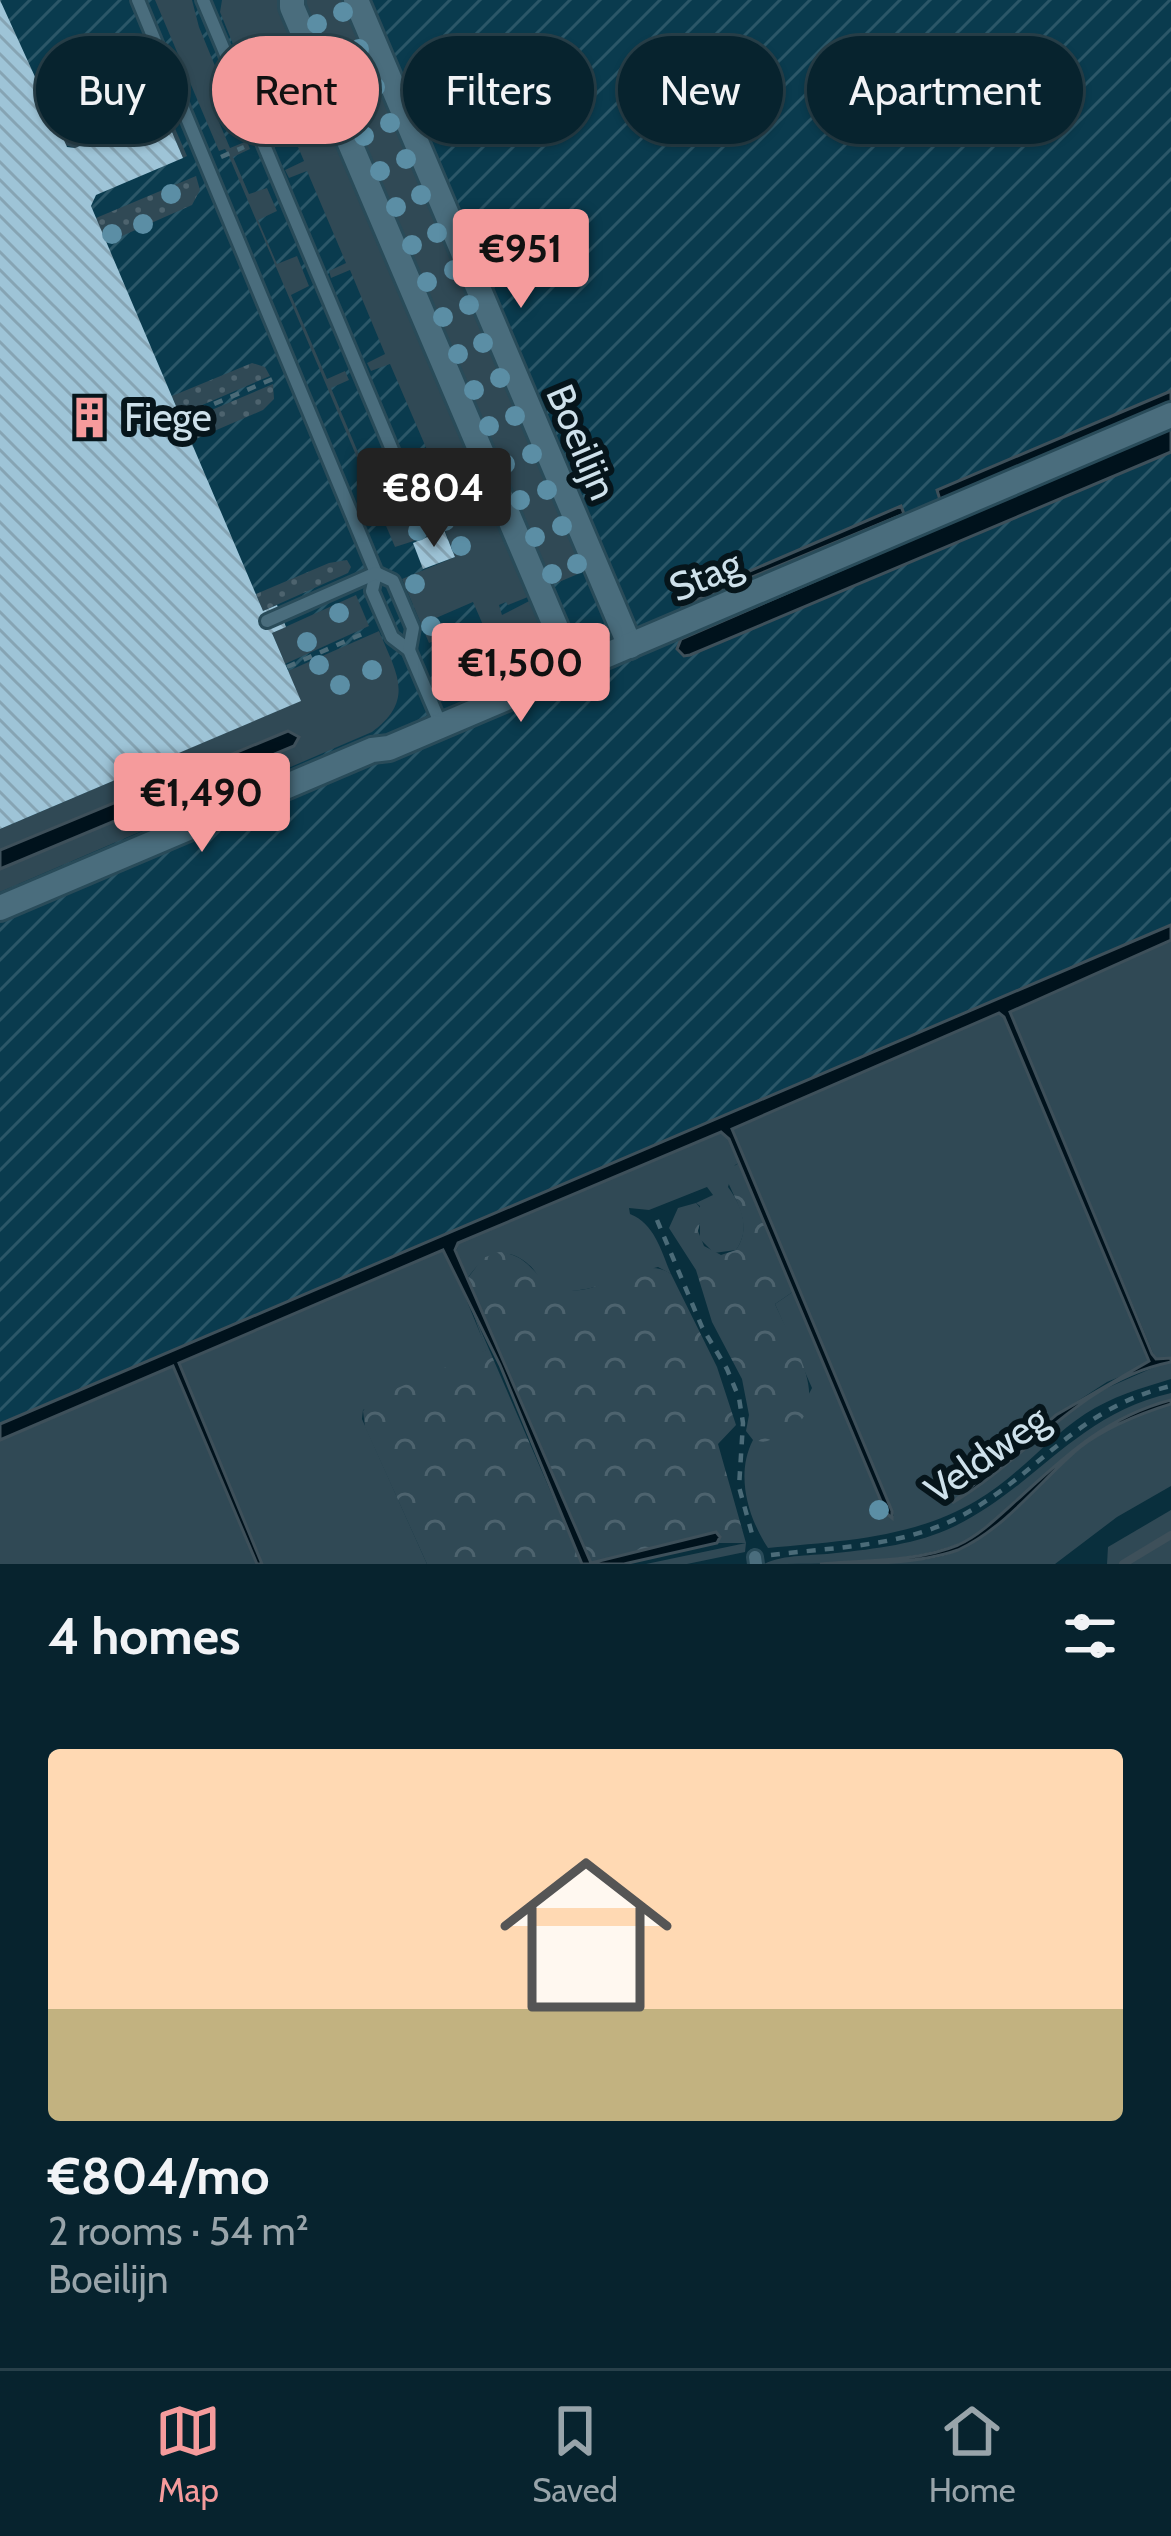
<!DOCTYPE html>
<html lang="en">
<head>
<meta charset="utf-8">
<style>
  :root { --surface:#07232e; --page:#152f3a; --text:#f1f3f6; --muted:#98a4aa; --line:#28404a; --accent:#f59b9c }
  body { margin:0; font-family:Cabin,sans-serif; background:var(--page); color:var(--text); height:100vh; display:flex; flex-direction:column; font-size:45px; white-space:nowrap }
  * { box-sizing:border-box; margin:0 }
  p { font-size:39px; color:var(--muted) }
  .icon { flex:none; width:66px; height:66px; fill:none; stroke:currentColor; stroke-width:2; stroke-linecap:round; stroke-linejoin:round }
  .map { position:relative; height:1564px; overflow:hidden }
  .side { display:flex; flex-direction:column; background:var(--surface); flex:1 }
  .side>* { flex:none }
  .top-card { position:absolute; left:36px; top:36px; width:1101px; height:108px; display:flex; gap:24px }
  .price { position:absolute; translate:-50% -102px; padding:0 27px; border-radius:12px; background:var(--accent); color:#111; font-size:39px; line-height:78px; filter:drop-shadow(0 3px 6px #0008) }
  .price::after { content:''; position:absolute; left:50%; top:72px; width:36px; height:27px; margin-left:-18px; background:inherit; clip-path:polygon(0 0,100% 0,50% 100%) }
  .price.current { background:#222; color:#fff }
  ul { padding:0; list-style:none }
  li { display:grid; align-content:center; gap:24px; height:636px; padding:0 48px }
  li span { display:grid; place-items:center; height:372px; border-radius:12px; color:#555 }
  li>.icon { margin-inline-start:auto }
  span .icon { width:216px; height:216px; fill:#fffc; stroke-width:1 }
  li b { font-size:51px }
  h2 { display:flex; justify-content:space-between; align-items:center; height:144px; padding:0 48px; font-size:51px }
  .pill { padding:0 42px; border-radius:54px; background:var(--surface); box-shadow:0 3px 9px #0004,0 0 0 3px var(--line); font-size:42px; line-height:108px }
  .pill.current { background:var(--accent); color:#111 }
  .menu { display:flex; justify-content:space-around; align-items:center; height:168px; border-top:3px solid var(--line); background:var(--surface); font-size:33px; color:var(--muted) }
  .menu a { display:grid; justify-items:center; gap:6px }
  .menu .current { color:var(--accent) }
  .map>svg:first-child { display:block }
  .industrial { fill:url(#industrial-furrows) }
  .grass { fill:#304955 }
  .forest { fill:url(#forest-crowns) }
  .garden { fill:url(#garden-dots) }
  .water { fill:#00121c; stroke:#3e505a; stroke-width:3 }
  .lines { fill:none; stroke-linecap:round; stroke-linejoin:round }
  .stream { stroke:#3e505a; stroke-width:8 }
  .building { fill:url(#building-back-hatch) }
  .service-casing { stroke:#294b59; stroke-width:18 }
  .minor-casing { stroke:#294b59; stroke-width:30 }
  .path { stroke:#4b6b78; stroke-width:4.5; stroke-dasharray:9 9; stroke-linecap:butt }
  .service { stroke:#4a6d7d; stroke-width:12 }
  .minor { stroke:#4a6d7d; stroke-width:24 }
  .tree { fill:#5b8ea5 }
  .labels { text-anchor:middle; dominant-baseline:central; stroke-width:12; stroke-linejoin:round; paint-order:stroke }
  .poi-label { font-size:39px; fill:#cee1eb; stroke:#06151b; text-anchor:start }
  .street-label { font-size:39px; fill:#cee1eb; stroke:#06151b }
</style>
</head>
<body>
<div class="map">
<svg width="1171" height="1564" viewBox="0 0 1171 1564">
  <defs>
    <pattern id="industrial-furrows" width="10" height="10" patternUnits="userSpaceOnUse" patternTransform="scale(3)"><rect width="10" height="10" fill="#0a3b4e"/><path d="M-1 1l2-2M0 10L10 0M9 11l2-2" fill="none" stroke="#2c5768"/></pattern>
    <pattern id="forest-crowns" width="20" height="18" patternUnits="userSpaceOnUse" patternTransform="scale(3)"><rect width="20" height="18" fill="#304955"/><path d="M2 6a3 3 0 1 1 6 0M12 15a3 3 0 1 1 6 0" fill="none" stroke="#4d636e"/></pattern>
    <pattern id="garden-dots" width="8" height="8" patternUnits="userSpaceOnUse" patternTransform="scale(3)"><rect width="8" height="8" fill="#304955"/><path d="M2 2h.1M6 6h.1" fill="none" stroke="#4d636e" stroke-width="1.8" stroke-linecap="round"/></pattern>
    <pattern id="building-back-hatch" width="6" height="6" patternUnits="userSpaceOnUse" patternTransform="scale(3)"><rect width="6" height="6" fill="#9ec4d7"/><path d="M-1 5l2 2M0 0l6 6M5-1l2 2" fill="none" stroke="#86a4b3"/></pattern>
  </defs>
  <rect width="100%" height="100%" fill="#092f3d"/>
  <polygon class="industrial" points="0,0 1171,0 1171,933 0,1431"/>
  <g class="grass">
    <path d="M155,0H192L199,27L227,95L211,103L230,148L247,141L250,149L233,157L249,194L267,188L277,211L258,220L277,264L297,256L309,286L291,295L327,379L345,371L349,380L331,388L389,526L408,519L411,524L449,501L390,364L371,371L367,363L385,354L350,270L331,278L329,271L346,263L307,171L289,178L285,170L304,161L268,77L249,84L220,12L222,0H280L533,595L508,605L506,602L499,605L502,615L535,598L559,655L539,664L523,627L510,633L526,669C495,683 463,694 439,662L490,641L473,602L436,618L444,637L429,643L402,579L455,557L445,531L395,547L228,154L225,149L219,151Z"/>
    <polygon points="302,0 348,0 590,569 547,587"/>
    <polygon points="356,595 369,626 285,664 272,633"/>
    <path d="M379,631C396,672 416,700 372,732L0,892V869L293,746L299,737L288,731L0,850V829L300,701L288,671Z"/>
    <polygon points="1171,940 1171,1358 1156,1360 1010,1012"/>
    <path d="M999,1013L1004,1017L1149,1361L1148,1365L1107,1382L1056,1415L960,1496L1010,1461L1082,1399L1166,1362H1171V1379C1141,1388 1111,1397 1085,1414C1046,1440 1016,1478 976,1501C911,1539 840,1541 768,1548C748,1518 735,1474 753,1440C787,1441 798,1415 812,1388L775,1304L794,1291L886,1513L894,1516L732,1129Z"/>
    <path d="M721,1132L728,1136L739,1163L735,1165L728,1187C742,1206 751,1229 736,1250L714,1253L700,1239V1206L696,1203L713,1195L707,1187L649,1210L629,1208L630,1214C655,1224 661,1251 671,1274L658,1267C629,1275 584,1296 556,1290C540,1286 539,1273 529,1265C504,1243 483,1255 467,1279L456,1256L458,1243Z"/>
    <polygon points="443,1250 448,1255 487,1350 363,1410 362,1419 427,1564 262,1564 178,1363"/>
    <polygon points="173,1366 257,1564 0,1564 0,1440"/>
    <path d="M1171,1393V1400C1106,1420 1073,1449 1024,1493C1004,1511 983,1534 958,1544C905,1564 822,1564 764,1564C784,1554 813,1556 836,1553C874,1549 918,1544 953,1527C1035,1488 1075,1415 1171,1393Z"/>
    <path d="M1171,1404V1486L1117,1517L1055,1564H855C887,1561 927,1564 957,1551C1005,1530 1039,1482 1079,1449C1105,1427 1138,1415 1171,1404Z"/>
    <polygon points="1171,1510 1171,1564 1107,1564 1108,1547"/>
    <polygon points="746,1543 745,1552 687,1564 646,1564"/>
  </g>
  <g class="forest">
    <path d="M739,1163L794,1291L775,1304C797,1354 845,1419 764,1442L753,1440L746,1431L749,1415L742,1379L712,1322L696,1270L669,1228L678,1208L696,1203L703,1211L698,1231L704,1246L721,1255L736,1250C753,1225 737,1204 727,1180L731,1168Z"/>
    <path d="M499,1252C540,1255 533,1295 581,1290C609,1287 645,1255 671,1274L717,1367L736,1425L718,1444L746,1543H717L720,1540L591,1564L467,1279L483,1258Z"/>
    <polygon points="472,1310 582,1564 427,1564 365,1427 363,1411 372,1399 486,1350"/>
  </g>
  <g class="garden">
    <polygon points="135,71 153,78 187,156 183,158 163,111 75,148 65,145 49,108"/>
    <polygon points="196,176 200,190 192,205 106,243 96,218"/>
    <polygon points="252,363 265,367 270,376 179,415 172,396"/>
    <polygon points="273,384 274,399 263,410 191,441 183,422"/>
    <polygon points="347,560 351,567 348,573 263,611 256,594 329,563"/>
  </g>
  <g class="water">
    <polygon points="1171,391 1171,402 940,500 937,490"/>
    <polygon points="1171,427 1171,452 690,655 684,656 677,649 681,639"/>
    <polygon points="901,506 904,514 682,606 680,601"/>
    <polygon points="288,731 299,737 294,746 0,869 0,850"/>
    <path d="M1171,925V940L1010,1012L1152,1354L1156,1359L1171,1358V1362C1079,1381 1029,1458 952,1503L1056,1415L1149,1361L1004,1017L999,1013L732,1129L892,1511V1518L886,1513L729,1139L721,1132L458,1243L455,1250L591,1563L716,1532L720,1537L717,1543L624,1564H582L500,1365L443,1250L179,1363L262,1564H257L173,1366L0,1440V1424Z"/>
    <path d="M1171,1400V1404C1139,1414 1106,1427 1079,1448C1040,1481 1006,1528 958,1550C919,1564 863,1564 820,1564C864,1560 917,1562 958,1545C980,1535 999,1516 1017,1500C1065,1456 1106,1417 1171,1400Z"/>
  </g>
  <g class="lines">
    <polyline class="stream" points="1123,1564 1171,1535"/>
  </g>
  <g class="building">
    <polygon points="0,0 67,147 75,148 163,111 183,158 96,195 91,206 263,611 277,605 286,627 272,633 301,701 0,829"/>
    <polygon points="444,530 455,557 423,569 413,543"/>
    <polygon points="476,633 480,642 459,651 455,642"/>
  </g>
  <g class="lines">
    <defs>
      <g id="service">
        <polyline points="138,0 376,573 372,591 392,637 409,650 441,725"/>
        <polyline points="203,0 419,514"/>
        <polyline points="267,621 376,573 393,581 413,628 409,650"/>
        <polyline points="755,1557 756,1564"/>
      </g>
      <g id="minor">
        <polyline points="292,0 292,7 574,670"/>
        <polyline points="356,0 630,646"/>
        <polyline points="0,908 372,750 389,748 1171,415"/>
      </g>
    </defs>
    <use href="#service" class="service-casing"/>
    <use href="#minor" class="minor-casing"/>
    <g class="path">
      <polyline points="221,157 244,147"/>
      <polyline points="181,418 275,378"/>
      <polyline points="287,667 369,631"/>
      <polyline points="657,1220 702,1327 727,1369 739,1398 743,1423 739,1487 754,1541"/>
      <path d="M771,1555C834,1547 903,1547 961,1516C1040,1474 1076,1408 1171,1386"/>
    </g>
    <use href="#service" class="service"/>
    <use href="#minor" class="minor"/>
  </g>
  <g class="tree">
    <circle cx="343" cy="12" r="10"/>
    <circle cx="317" cy="24" r="10"/>
    <circle cx="359" cy="49" r="10"/>
    <circle cx="332" cy="61" r="10"/>
    <circle cx="375" cy="87" r="10"/>
    <circle cx="134" cy="92" r="10"/>
    <circle cx="349" cy="98" r="10"/>
    <circle cx="92" cy="105" r="10"/>
    <circle cx="115" cy="111" r="10"/>
    <circle cx="390" cy="123" r="10"/>
    <circle cx="84" cy="128" r="10"/>
    <circle cx="364" cy="136" r="10"/>
    <circle cx="406" cy="159" r="10"/>
    <circle cx="380" cy="171" r="10"/>
    <circle cx="171" cy="194" r="10"/>
    <circle cx="421" cy="195" r="10"/>
    <circle cx="396" cy="207" r="10"/>
    <circle cx="143" cy="224" r="10"/>
    <circle cx="437" cy="233" r="10"/>
    <circle cx="112" cy="234" r="10"/>
    <circle cx="412" cy="245" r="10"/>
    <circle cx="454" cy="270" r="10"/>
    <circle cx="427" cy="282" r="10"/>
    <circle cx="469" cy="305" r="10"/>
    <circle cx="443" cy="317" r="10"/>
    <circle cx="483" cy="343" r="10"/>
    <circle cx="458" cy="354" r="10"/>
    <circle cx="500" cy="378" r="10"/>
    <circle cx="474" cy="390" r="10"/>
    <circle cx="515" cy="416" r="10"/>
    <circle cx="489" cy="426" r="10"/>
    <circle cx="532" cy="454" r="10"/>
    <circle cx="505" cy="464" r="10"/>
    <circle cx="547" cy="490" r="10"/>
    <circle cx="520" cy="500" r="10"/>
    <circle cx="445" cy="521" r="10"/>
    <circle cx="562" cy="526" r="10"/>
    <circle cx="418" cy="531" r="10"/>
    <circle cx="535" cy="537" r="10"/>
    <circle cx="461" cy="546" r="10"/>
    <circle cx="577" cy="564" r="10"/>
    <circle cx="552" cy="574" r="10"/>
    <circle cx="415" cy="584" r="10"/>
    <circle cx="339" cy="613" r="10"/>
    <circle cx="431" cy="626" r="10"/>
    <circle cx="307" cy="642" r="10"/>
    <circle cx="319" cy="665" r="10"/>
    <circle cx="372" cy="670" r="10"/>
    <circle cx="340" cy="685" r="10"/>
    <circle cx="879" cy="1510" r="10"/>
  </g>
  <defs>
    <symbol id="building-bare" viewBox="-9 -9 18 18"><path d="M-4-6H4V6H1V3H-1V6H-4ZM-2.5-4.3h1.7v1.8h-1.7ZM.8-4.3h1.7v1.8H.8ZM-2.5-1h1.7V.8h-1.7ZM.8-1h1.7V.8H.8Z" fill="#f59b9c" stroke="#06151b" stroke-width="2.5" paint-order="stroke"/></symbol>
  </defs>
  <g fill-rule="evenodd">
    <use href="#building-bare" x="60" y="388" width="59" height="59"/>
  </g>
  <g class="labels">
    <g class="poi-label">
      <text x="124" y="417">Fiege</text>
    </g>
    <g class="street-label">
      <text transform="translate(582 442) rotate(67)">Boeilijn</text>
      <text transform="translate(705 575) rotate(-23)">Stag</text>
      <text transform="translate(986 1454) rotate(-35)">Veldweg</text>
    </g>
  </g>
</svg>
<b class="price" style="left:521px;top:311px">€951</b>
<b class="price current" style="left:434px;top:550px">€804</b>
<b class="price" style="left:521px;top:725px">€1,500</b>
<b class="price" style="left:202px;top:855px">€1,490</b>
<div class="top-card">
<a class="pill">Buy</a>
<a class="pill current">Rent</a>
<a class="pill">Filters</a>
<a class="pill">New</a>
<a class="pill">Apartment</a>
</div>
</div>
<section class="side">
<h2>4 homes<svg class="icon" aria-label="filters" viewBox="0 0 24 24"><path d="M4 7h16M4 17h16"/><circle cx="9" cy="7" r="2"/><circle cx="15" cy="17" r="2"/></svg></h2>
<ul>
<li><span style="background:linear-gradient(#ffd9b3 70%,#c2b280 0)"><svg class="icon" aria-label="home" viewBox="0 0 24 24"><path d="M3 11l9-7 9 7M6 9v11h12V9"/></svg></span><div><b>€804/mo</b><p>2 rooms · 54 m²</p><p>Boeilijn</p></div></li>
</ul>
</section>
<nav class="menu">
<a class="current"><svg class="icon" aria-label="map" viewBox="0 0 24 24"><path d="M3 6l6-2 6 2 6-2v14l-6 2-6-2-6 2zM9 4v14M15 6v14"/></svg>Map</a>
<a><svg class="icon" aria-label="saved" viewBox="0 0 24 24"><path d="M7 4h10v16l-5-4-5 4z"/></svg>Saved</a>
<a><svg class="icon" aria-label="home" viewBox="0 0 24 24"><path d="M3 11l9-7 9 7M6 9v11h12V9"/></svg>Home</a>
</nav>
</body>
</html>
